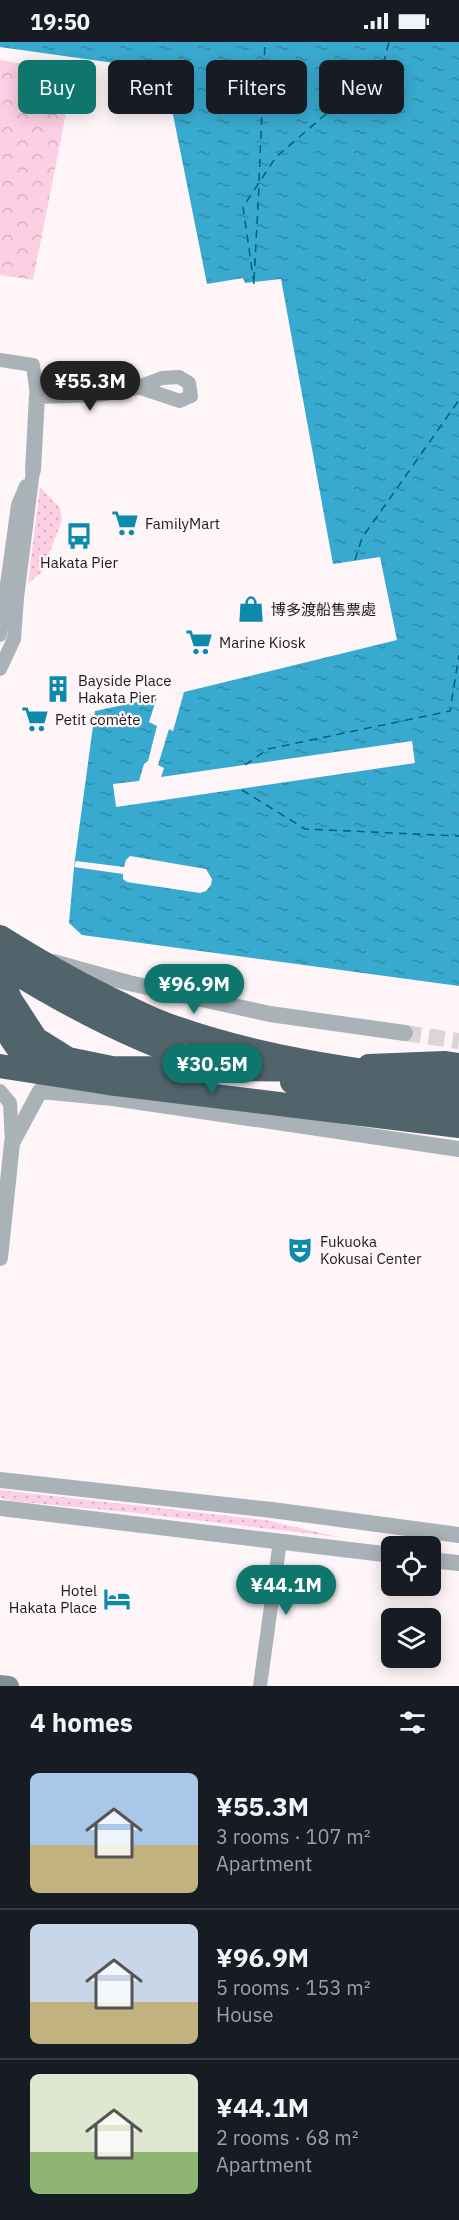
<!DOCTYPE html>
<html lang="en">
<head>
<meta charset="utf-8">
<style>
  :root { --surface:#171b24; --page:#242831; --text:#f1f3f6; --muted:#9ea1a6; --line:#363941; --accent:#0f766e }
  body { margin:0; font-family:"IBM Plex Sans","Noto Sans JP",sans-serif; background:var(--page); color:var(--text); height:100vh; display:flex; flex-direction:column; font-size:22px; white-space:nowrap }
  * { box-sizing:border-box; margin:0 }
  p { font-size:20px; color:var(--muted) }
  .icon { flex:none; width:33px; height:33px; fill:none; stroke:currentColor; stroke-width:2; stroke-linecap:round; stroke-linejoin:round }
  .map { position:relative; height:1644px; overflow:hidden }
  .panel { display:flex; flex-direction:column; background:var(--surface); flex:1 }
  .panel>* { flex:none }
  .banner { position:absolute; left:18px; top:18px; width:423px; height:54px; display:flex; gap:12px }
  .controls { position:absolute; left:381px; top:1494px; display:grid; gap:12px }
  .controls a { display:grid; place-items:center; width:60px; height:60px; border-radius:9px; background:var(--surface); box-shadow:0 3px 15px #0003; font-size:30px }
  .price { position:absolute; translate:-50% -51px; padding:0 14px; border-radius:21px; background:var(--accent); color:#fff; font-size:20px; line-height:39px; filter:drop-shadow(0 2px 3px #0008) }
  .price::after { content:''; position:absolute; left:50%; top:36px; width:18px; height:14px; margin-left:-9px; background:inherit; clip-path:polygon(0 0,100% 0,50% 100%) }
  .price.selected { background:#222; color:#fff }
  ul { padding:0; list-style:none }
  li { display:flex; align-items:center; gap:18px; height:150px; padding:0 30px }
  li+li { border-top:2px solid var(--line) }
  li span { display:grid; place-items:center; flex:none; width:168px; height:120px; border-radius:9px; color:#555 }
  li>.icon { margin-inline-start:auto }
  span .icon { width:72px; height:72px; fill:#fffc; stroke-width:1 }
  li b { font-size:26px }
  h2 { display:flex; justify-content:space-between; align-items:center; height:72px; padding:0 30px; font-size:26px }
  .tag { padding:0 21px; border-radius:9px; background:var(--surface); box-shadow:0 3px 15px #0003; font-size:21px; line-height:54px }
  .tag.selected { background:var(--accent); color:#fff }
  .status { display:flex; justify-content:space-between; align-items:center; height:42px; padding:0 30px; background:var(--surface); direction:ltr }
  .status svg { height:16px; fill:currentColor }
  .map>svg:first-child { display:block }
  .grass { fill:url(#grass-dots) }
  .park { fill:url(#park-crowns) }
  .water { fill:url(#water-ripples) }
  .pier { fill:#fef5f9 }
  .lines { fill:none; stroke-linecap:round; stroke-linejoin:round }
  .ferry { stroke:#01617a; stroke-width:1.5; stroke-dasharray:8 6; stroke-linecap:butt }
  .tertiary-tunnel { stroke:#ddd4d8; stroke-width:16; stroke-dasharray:16 8; stroke-linecap:butt }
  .minor { stroke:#a9b2b6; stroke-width:14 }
  .tertiary { stroke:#a9b2b6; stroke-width:16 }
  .secondary { stroke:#839196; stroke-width:20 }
  .motorway { stroke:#51646c; stroke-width:24 }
  .motorway-bridge { stroke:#51646c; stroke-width:24 }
  .labels { text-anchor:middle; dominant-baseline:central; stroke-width:4.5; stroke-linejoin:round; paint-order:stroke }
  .poi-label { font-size:15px; fill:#20191c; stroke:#fef5f9; text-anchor:start }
</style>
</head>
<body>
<div class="status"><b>19:50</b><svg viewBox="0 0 49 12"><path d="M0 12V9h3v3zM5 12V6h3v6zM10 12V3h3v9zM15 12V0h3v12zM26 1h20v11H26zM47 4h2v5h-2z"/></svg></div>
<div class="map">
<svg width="459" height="1644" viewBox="0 0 459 1644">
  <defs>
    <pattern id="grass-dots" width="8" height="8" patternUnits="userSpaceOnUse" patternTransform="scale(1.5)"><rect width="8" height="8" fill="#fccfe2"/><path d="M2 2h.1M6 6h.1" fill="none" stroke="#d8b1c1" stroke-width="1.8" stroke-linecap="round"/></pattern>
    <pattern id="park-crowns" width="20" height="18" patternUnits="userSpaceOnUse" patternTransform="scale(1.5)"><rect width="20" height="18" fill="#fccfe2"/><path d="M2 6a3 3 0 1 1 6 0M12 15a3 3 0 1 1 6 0" fill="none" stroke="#d8b1c1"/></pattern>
    <pattern id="water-ripples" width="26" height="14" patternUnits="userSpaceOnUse" patternTransform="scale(1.5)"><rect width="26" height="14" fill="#39aacf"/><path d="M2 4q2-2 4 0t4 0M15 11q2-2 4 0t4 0" fill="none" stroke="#308aa7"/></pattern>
  </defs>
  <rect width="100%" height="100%" fill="#fef5f9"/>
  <g class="grass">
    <polygon points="40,445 60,466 62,478 42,530 28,541"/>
    <polygon points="0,1448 265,1478 338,1495 413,1504 137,1471 12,1459 0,1456"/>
  </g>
  <polygon class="park" points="0,18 74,31 33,238 0,233"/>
  <polygon class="water" points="0,0 459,0 459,944 82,893 69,881 74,825 95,669 184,650 397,598 380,515 333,522 281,237 245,241 243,236 207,242 164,28 0,5"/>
  <g class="pier">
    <polygon points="184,650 173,689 169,687 158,723 164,726 161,735 412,699 415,721 116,765 113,742 139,739 144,722 148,719 157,684 149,680 157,655"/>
    <polygon points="130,814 206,827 212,837 211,843 206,849 200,851 127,840 123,837 123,832 74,825 76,819 124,825 126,818"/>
  </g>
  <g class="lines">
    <g class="ferry">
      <polyline points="259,139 265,0"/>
      <polyline points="254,238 259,144"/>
      <polyline points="254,242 243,165 276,115 383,23 389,0"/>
      <polyline points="355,518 362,496 459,358"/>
      <polyline points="245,723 268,707 450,669 459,613"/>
      <polyline points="242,748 305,787 459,794"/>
    </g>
    <polyline class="tertiary-tunnel" points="405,991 459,999"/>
    <g class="minor">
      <polyline points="0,318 33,323 37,354"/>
      <polygon points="179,335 189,341 191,354 180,359 138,345 162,336"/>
      <polyline points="0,593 18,463 26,444"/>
      <polyline points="0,627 14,597 17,556 33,428"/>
      <polyline points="0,1049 10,1061 12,1101"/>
      <polyline points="260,1644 280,1499"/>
    </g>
    <g class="tertiary">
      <polyline points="33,428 37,354 100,352 138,345"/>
      <polyline points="53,920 129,941 270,972 405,991"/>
      <polyline points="0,1216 12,1101 40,1049 113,1056 459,1107"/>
      <polyline points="0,1438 272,1468 459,1493"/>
      <polyline points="0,1466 392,1513"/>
      <polyline points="430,1518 459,1521"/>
    </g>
    <polyline class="secondary" points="0,1643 9,1644"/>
    <g class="motorway">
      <path d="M0,921C65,962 132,998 205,1021"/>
      <polyline points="0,930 10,957 36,997 68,1017 112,1026 325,1028"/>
      <path d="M0,969C6,993 22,1020 48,1026"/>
      <polyline points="0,1024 108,1041 459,1084"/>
      <polyline points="369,1024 444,1021 459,1023"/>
      <polyline points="292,1040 358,1051 459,1064"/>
    </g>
    <path class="motorway-bridge" d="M0,895C40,920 80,943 123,963C137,970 151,977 165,982C260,1017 359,1029 459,1042"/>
  </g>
  <defs>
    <symbol id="supermarket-bare" viewBox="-9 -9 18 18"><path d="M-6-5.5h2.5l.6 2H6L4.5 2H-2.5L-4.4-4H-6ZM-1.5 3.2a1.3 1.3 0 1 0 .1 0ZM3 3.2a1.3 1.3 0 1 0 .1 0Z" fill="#0c8aac" stroke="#fef5f9" stroke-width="2.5" paint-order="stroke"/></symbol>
    <symbol id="bus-bare" viewBox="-9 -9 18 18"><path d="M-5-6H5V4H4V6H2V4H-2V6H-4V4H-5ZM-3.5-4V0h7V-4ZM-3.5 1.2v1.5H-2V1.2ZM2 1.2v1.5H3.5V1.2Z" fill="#0c8aac" stroke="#fef5f9" stroke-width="2.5" paint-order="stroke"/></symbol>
    <symbol id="shop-bare" viewBox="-9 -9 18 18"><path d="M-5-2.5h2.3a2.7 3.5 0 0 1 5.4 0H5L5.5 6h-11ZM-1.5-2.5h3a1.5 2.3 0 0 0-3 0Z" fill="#0c8aac" stroke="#fef5f9" stroke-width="2.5" paint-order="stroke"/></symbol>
    <symbol id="building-bare" viewBox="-9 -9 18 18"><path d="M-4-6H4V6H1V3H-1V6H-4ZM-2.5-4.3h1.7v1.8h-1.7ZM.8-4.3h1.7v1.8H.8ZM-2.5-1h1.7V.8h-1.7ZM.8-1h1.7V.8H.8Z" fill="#0c8aac" stroke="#fef5f9" stroke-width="2.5" paint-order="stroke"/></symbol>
    <symbol id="theatre-bare" viewBox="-9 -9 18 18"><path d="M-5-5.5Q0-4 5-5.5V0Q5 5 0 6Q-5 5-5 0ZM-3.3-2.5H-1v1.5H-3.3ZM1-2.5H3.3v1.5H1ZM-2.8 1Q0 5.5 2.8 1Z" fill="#0c8aac" stroke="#fef5f9" stroke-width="2.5" paint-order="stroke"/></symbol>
    <symbol id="hotel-bare" viewBox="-9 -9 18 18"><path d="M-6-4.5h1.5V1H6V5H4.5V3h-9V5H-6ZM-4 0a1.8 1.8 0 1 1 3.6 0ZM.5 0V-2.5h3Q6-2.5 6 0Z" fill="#0c8aac" stroke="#fef5f9" stroke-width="2.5" paint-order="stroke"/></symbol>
  </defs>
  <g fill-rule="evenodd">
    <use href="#supermarket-bare" x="106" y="462" width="38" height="38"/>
    <use href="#bus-bare" x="60" y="475" width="38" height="38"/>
    <use href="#shop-bare" x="232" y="548" width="38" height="38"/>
    <use href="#supermarket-bare" x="180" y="581" width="38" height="38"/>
    <use href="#building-bare" x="39" y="628" width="38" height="38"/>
    <use href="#supermarket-bare" x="16" y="658" width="38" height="38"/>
    <use href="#theatre-bare" x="281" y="1189" width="38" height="38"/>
    <use href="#hotel-bare" x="98" y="1538" width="38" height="38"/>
  </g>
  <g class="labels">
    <g class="poi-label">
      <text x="145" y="481">FamilyMart</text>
      <text x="79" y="520" text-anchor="middle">Hakata Pier</text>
      <text x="271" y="567">博多渡船售票處</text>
      <text x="219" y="600">Marine Kiosk</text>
      <text x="78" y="638">Bayside Place<tspan x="78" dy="17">Hakata Pier</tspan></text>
      <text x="55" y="677">Petit comète</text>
      <text x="320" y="1199">Fukuoka<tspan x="320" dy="17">Kokusai Center</tspan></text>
      <text x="97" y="1548" text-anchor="end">Hotel<tspan x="97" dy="17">Hakata Place</tspan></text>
    </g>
  </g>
</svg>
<div class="controls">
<a><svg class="icon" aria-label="locate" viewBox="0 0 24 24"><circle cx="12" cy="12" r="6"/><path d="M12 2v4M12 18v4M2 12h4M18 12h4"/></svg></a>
<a><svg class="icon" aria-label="layers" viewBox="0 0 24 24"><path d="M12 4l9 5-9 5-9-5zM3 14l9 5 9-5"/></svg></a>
</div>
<b class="price selected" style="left:90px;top:370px">¥55.3M</b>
<b class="price" style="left:194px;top:973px">¥96.9M</b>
<b class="price" style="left:212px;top:1053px">¥30.5M</b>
<b class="price" style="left:286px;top:1574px">¥44.1M</b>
<div class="banner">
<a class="tag selected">Buy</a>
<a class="tag">Rent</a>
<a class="tag">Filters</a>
<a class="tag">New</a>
</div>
</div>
<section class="panel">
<h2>4 homes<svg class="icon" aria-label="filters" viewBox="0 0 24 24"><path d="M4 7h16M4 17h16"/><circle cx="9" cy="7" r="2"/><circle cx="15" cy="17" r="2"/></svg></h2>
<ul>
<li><span style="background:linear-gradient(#a9c7e8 60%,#c2b280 0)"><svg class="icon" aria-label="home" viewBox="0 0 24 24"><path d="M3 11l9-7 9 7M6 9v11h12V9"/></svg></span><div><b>¥55.3M</b><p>3 rooms · 107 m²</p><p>Apartment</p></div></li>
<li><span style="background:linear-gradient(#c9d6e8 65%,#c2b280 0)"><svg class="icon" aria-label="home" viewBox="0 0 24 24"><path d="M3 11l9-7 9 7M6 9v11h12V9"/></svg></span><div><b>¥96.9M</b><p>5 rooms · 153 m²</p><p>House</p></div></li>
<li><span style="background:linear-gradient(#dfe7d0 65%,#8fb573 0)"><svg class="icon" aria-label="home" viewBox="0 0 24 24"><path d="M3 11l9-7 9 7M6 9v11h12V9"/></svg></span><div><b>¥44.1M</b><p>2 rooms · 68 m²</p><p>Apartment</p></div></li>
</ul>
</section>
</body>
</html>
